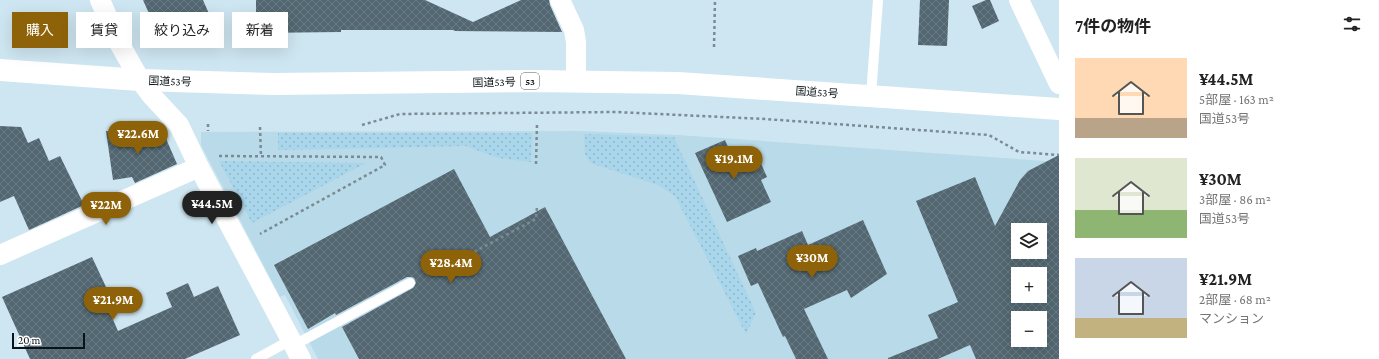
<!DOCTYPE html>
<html lang="ja">
<head>
<meta charset="utf-8">
<style>
  :root { --surface:#fff; --page:#f2f2f2; --text:#222; --muted:#767676; --accent:#8e6209 }
  body { margin:0; font-family:"Crimson Pro","Noto Sans JP",serif; background:var(--page); color:var(--text); height:100vh; display:flex; flex-direction:column; font-size:15px; white-space:nowrap }
  * { box-sizing:border-box; margin:0 }
  p { font-size:13px; color:var(--muted) }
  .icon { flex:none; width:22px; height:22px; fill:none; stroke:currentColor; stroke-width:2; stroke-linecap:round; stroke-linejoin:round }
  .map { position:relative; flex:1; overflow:hidden }
  .drawer { display:flex; flex-direction:column; background:var(--surface); width:320px }
  .drawer>* { flex:none }
  .hud { position:absolute; left:12px; top:12px; width:380px; height:36px; display:flex; gap:8px }
  .tools { position:absolute; left:1011px; top:223px; display:grid; gap:8px }
  .tools a { display:grid; place-items:center; width:36px; height:36px; border-radius:0px; background:var(--surface); box-shadow:0 4px 16px #0002; font-size:20px }
  .scale { position:absolute; left:12px; bottom:10px; width:73px; box-sizing:border-box; padding-left:4px; border:2px solid #0b1317; border-top:0; font-size:11px; line-height:14px; white-space:nowrap; color:#0b1317; -webkit-text-stroke:3px #fff; paint-order:stroke }
  .price { position:absolute; translate:-50% -34px; padding:0 9px; border-radius:14px; background:var(--accent); color:#fff; font-size:13px; line-height:26px; filter:drop-shadow(0 1px 2px #0008) }
  .price::after { content:''; position:absolute; left:50%; top:24px; width:12px; height:9px; margin-left:-6px; background:inherit; clip-path:polygon(0 0,100% 0,50% 100%) }
  .price.active { background:#222; color:#fff }
  ul { padding:0; list-style:none }
  li { display:flex; align-items:center; gap:12px; height:100px; padding:0 16px }
  li span { display:grid; place-items:center; flex:none; width:112px; height:80px; border-radius:0px; color:#555 }
  li>.icon { margin-inline-start:auto }
  span .icon { width:48px; height:48px; fill:#fffc; stroke-width:1 }
  li b { font-size:17px }
  h2 { display:flex; justify-content:space-between; align-items:center; height:48px; padding:0 16px; font-size:17px }
  .chip { padding:0 14px; border-radius:0px; background:var(--surface); box-shadow:0 4px 16px #0002; font-size:14px; line-height:36px }
  .chip.active { background:var(--accent); color:#fff }
  main { display:flex; flex:1; min-height:0 }
  .map>svg:first-child { display:block }
  .built { fill:#b9dae9; fill-rule:evenodd }
  .grass { fill:url(#grass-dots) }
  .building { fill:url(#building-cross-hatch); fill-rule:evenodd }
  .lines { fill:none; stroke-linecap:round; stroke-linejoin:round }
  .path { stroke:#7a8b93; stroke-width:2.5; stroke-dasharray:3 3; stroke-linecap:butt }
  .lane { stroke:#fff; stroke-width:10 }
  .street { stroke:#fff; stroke-width:20 }
  .highway { stroke:#fff; stroke-width:22 }
  .labels { text-anchor:middle; dominant-baseline:central; stroke-width:3; stroke-linejoin:round; paint-order:stroke }
  .shield { fill:#fff; stroke:#545a5d; stroke-width:1 }
  .shield-label { font-size:10px; font-weight:bold; fill:#0b1317 }
  .street-label { font-size:11px; fill:#0b1317; stroke:#fff }
</style>
</head>
<body>
<main>
<div class="map">
<svg width="1059" height="359" viewBox="0 0 1059 359">
  <defs>
    <pattern id="grass-dots" width="8" height="8" patternUnits="userSpaceOnUse"><rect width="8" height="8" fill="#a9d6ea"/><path d="M2 2h.1M6 6h.1" fill="none" stroke="#90b7c8" stroke-width="1.8" stroke-linecap="round"/></pattern>
    <pattern id="building-cross-hatch" width="8" height="8" patternUnits="userSpaceOnUse"><rect width="8" height="8" fill="#526771"/><path d="M0 0l8 8M0 8l8-8" fill="none" stroke="#6b7b83"/></pattern>
  </defs>
  <rect width="100%" height="100%" fill="#cee6f1"/>
  <path class="built" d="M580,131L678,135L1059,162V359H318L285,295L280,297L201,145V132ZM1018,230H1040V252H1018ZM1018,274H1040V296H1018ZM1018,318H1040V340H1018Z"/>
  <g class="grass">
    <polygon points="278,133 532,133 531,162 498,158 466,146 278,150"/>
    <polygon points="584,134 674,137 756,313 746,334 675,196 658,185 590,163 585,154"/>
    <polygon points="219,161 366,163 252,223"/>
  </g>
  <g class="building">
    <polygon points="143,0 203,0 210,16 160,38"/>
    <polygon points="256,0 425,0 473,22 521,0 549,0 550,5 562,32 453,31 455,30 341,30 341,32 256,33"/>
    <polygon points="920,0 949,0 947,46 918,45"/>
    <polygon points="986,0 990,0 999,21 982,29 972,6"/>
    <polygon points="0,126 21,127 28,143 39,138 49,161 60,156 84,205 29,230 14,196 0,202"/>
    <polygon points="106,131 164,134 177,164 135,183 132,177 113,180"/>
    <polygon points="725,140 734,160 755,150 767,177 761,180 771,202 727,222 695,153"/>
    <path d="M1059,155V359H976L970,345L938,359H888V358L938,338L928,315L958,302L916,201L975,177L995,226L1020,180L1028,171ZM1018,230H1040V252H1018ZM1018,274H1040V296H1018ZM1018,318H1040V340H1018Z"/>
    <polygon points="454,169 490,237 545,207 626,359 359,359 342,327 413,288 416,283 414,278 411,277 407,277 336,315 335,313 308,329 274,265"/>
    <polygon points="863,220 887,274 851,298 847,290 804,309 828,359 796,359 785,336 783,337 758,283 751,286 738,256 756,248 757,251 802,231 808,245"/>
    <polygon points="92,257 106,287 100,290 118,331 172,307 166,293 188,283 194,297 218,286 240,335 185,359 30,359 2,297"/>
  </g>
  <g class="lines">
    <g class="path">
      <polyline points="714,47 715,0"/>
      <polyline points="208,124 208,131"/>
      <polyline points="362,125 400,114 616,112 765,119 989,135 1019,152 1059,155"/>
      <polyline points="260,127 261,156"/>
      <polyline points="219,156 381,157 385,165 260,234"/>
      <polyline points="536,164 537,124"/>
      <polyline points="453,263 536,219 537,206"/>
    </g>
    <g class="lane">
      <polyline points="871,96 878,0"/>
      <polyline points="294,345 410,283"/>
      <polyline points="256,359 291,340"/>
    </g>
    <g class="street">
      <polyline points="100,0 118,41 140,80 152,96 179,125 199,167 301,359"/>
      <polyline points="560,0 574,30 576,42 576,82"/>
      <polyline points="1019,0 1059,84"/>
      <polyline points="0,255 199,167"/>
    </g>
    <polyline class="highway" points="0,70 140,80 274,84 531,81 678,83 1059,109"/>
  </g>
  <g class="labels">
    <rect class="shield" x="521" y="73" width="18" height="16" rx="3"/>
    <g class="shield-label">
      <text x="530" y="81">53</text>
    </g>
    <g class="street-label">
      <text transform="translate(170 81) rotate(2)">国道53号</text>
      <text transform="translate(494 82) rotate(-1)">国道53号</text>
      <text transform="translate(817 92) rotate(4)">国道53号</text>
    </g>
  </g>
</svg>
<div class="tools">
<a><svg class="icon" aria-label="layers" viewBox="0 0 24 24"><path d="M12 4l9 5-9 5-9-5zM3 14l9 5 9-5"/></svg></a>
<a>+</a>
<a>−</a>
</div>
<div class="scale">20 m</div>
<b class="price" style="left:138px;top:155px">¥22.6M</b>
<b class="price" style="left:734px;top:180px">¥19.1M</b>
<b class="price active" style="left:212px;top:225px">¥44.5M</b>
<b class="price" style="left:106px;top:226px">¥22M</b>
<b class="price" style="left:812px;top:279px">¥30M</b>
<b class="price" style="left:451px;top:284px">¥28.4M</b>
<b class="price" style="left:113px;top:321px">¥21.9M</b>
<div class="hud">
<a class="chip active">購入</a>
<a class="chip">賃貸</a>
<a class="chip">絞り込み</a>
<a class="chip">新着</a>
</div>
</div>
<section class="drawer">
<h2>7件の物件<svg class="icon" aria-label="filters" viewBox="0 0 24 24"><path d="M4 7h16M4 17h16"/><circle cx="9" cy="7" r="2"/><circle cx="15" cy="17" r="2"/></svg></h2>
<ul>
<li><span style="background:linear-gradient(#ffd9b3 75%,#b9a48a 0)"><svg class="icon" aria-label="home" viewBox="0 0 24 24"><path d="M3 11l9-7 9 7M6 9v11h12V9"/></svg></span><div><b>¥44.5M</b><p>5部屋 · 163 m²</p><p>国道53号</p></div></li>
<li><span style="background:linear-gradient(#dfe7d0 65%,#8fb573 0)"><svg class="icon" aria-label="home" viewBox="0 0 24 24"><path d="M3 11l9-7 9 7M6 9v11h12V9"/></svg></span><div><b>¥30M</b><p>3部屋 · 86 m²</p><p>国道53号</p></div></li>
<li><span style="background:linear-gradient(#c9d6e8 75%,#c2b280 0)"><svg class="icon" aria-label="home" viewBox="0 0 24 24"><path d="M3 11l9-7 9 7M6 9v11h12V9"/></svg></span><div><b>¥21.9M</b><p>2部屋 · 68 m²</p><p>マンション</p></div></li>
</ul>
</section>
</main>
</body>
</html>
